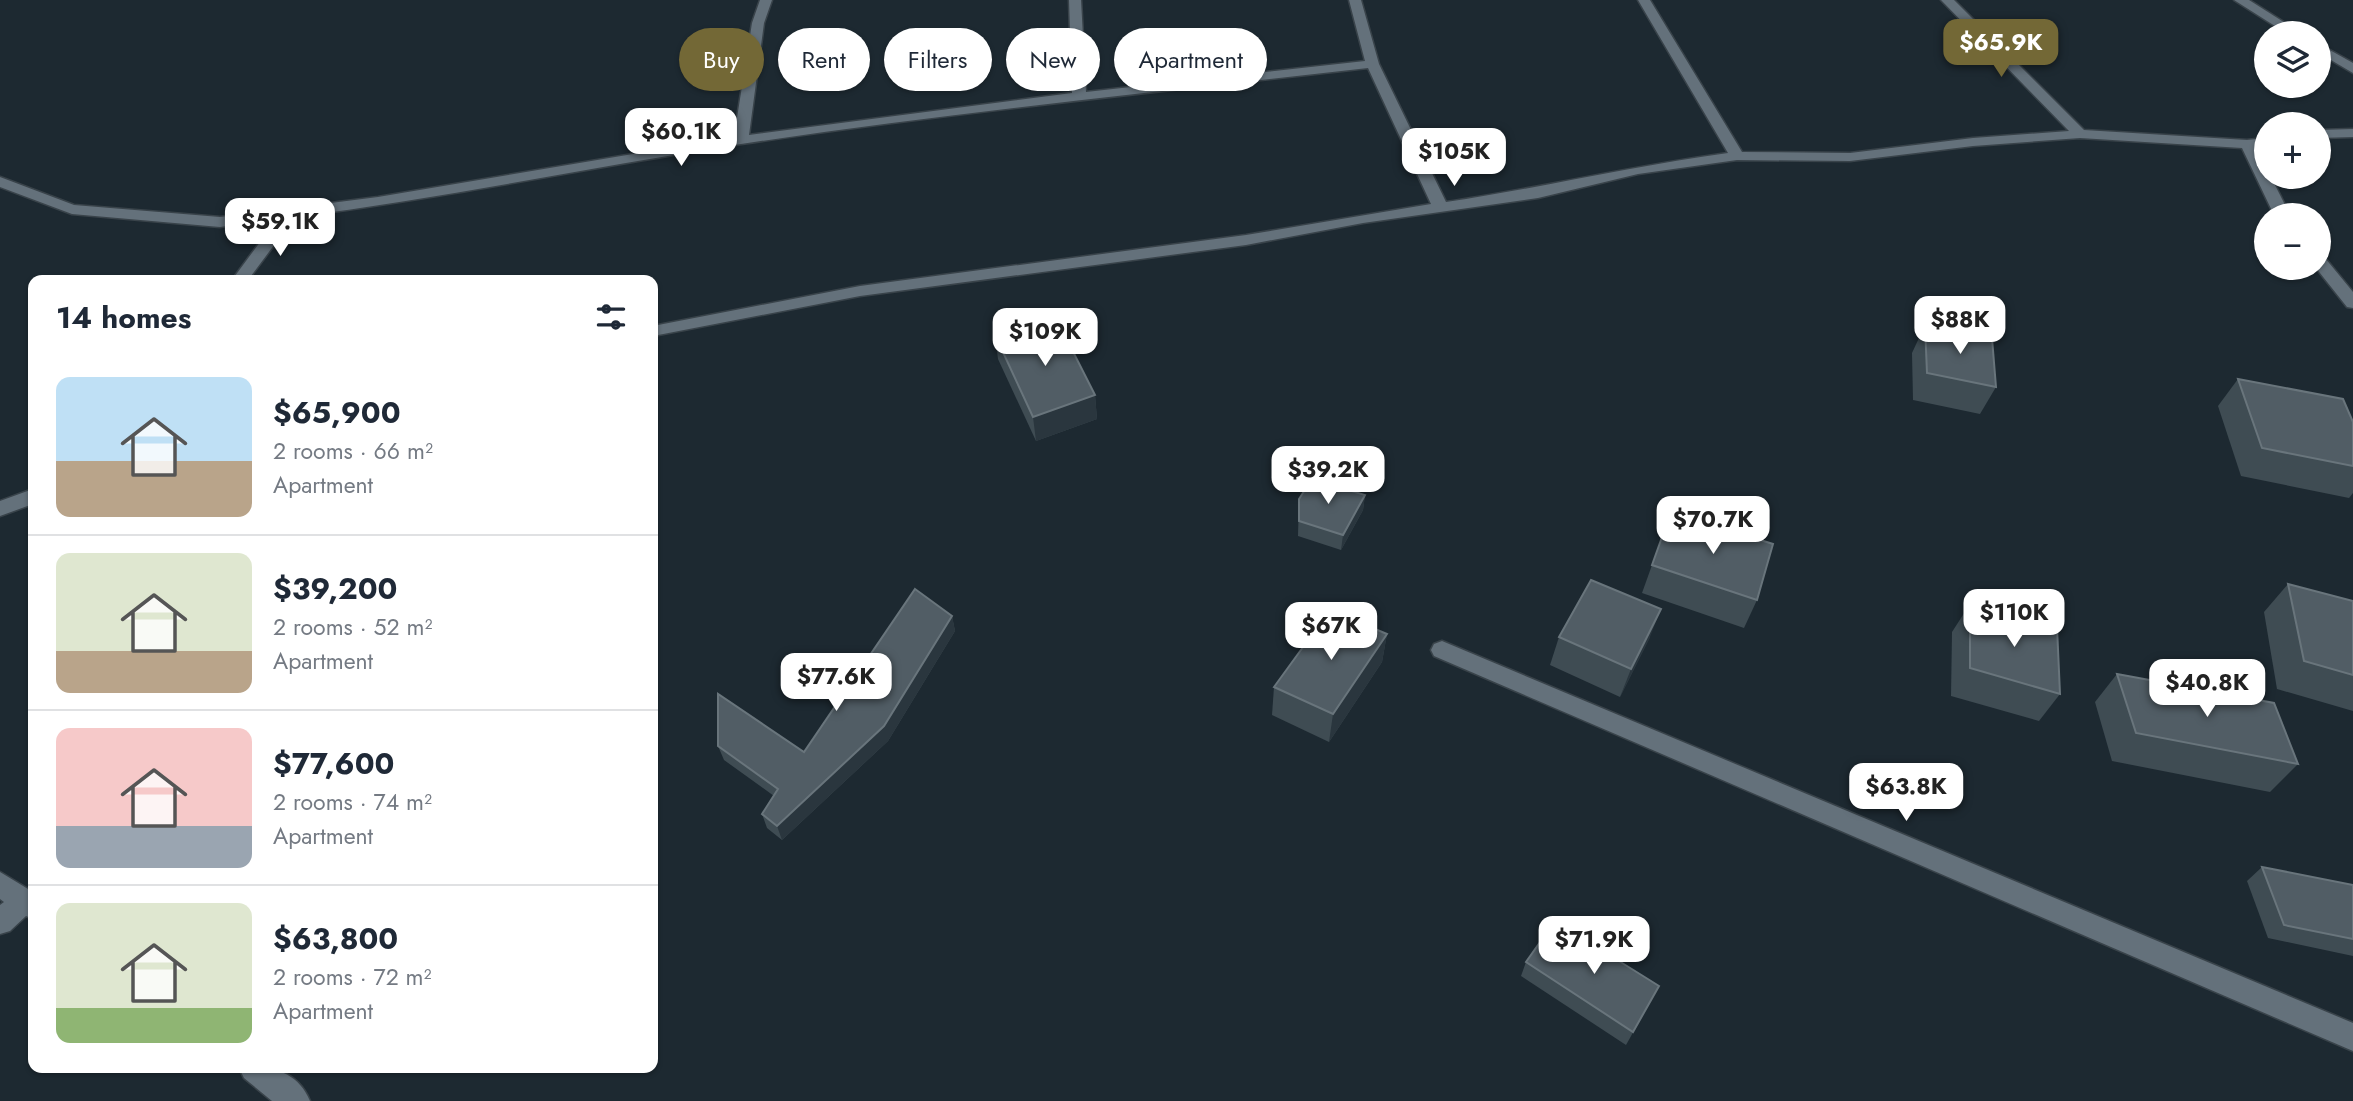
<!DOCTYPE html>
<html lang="en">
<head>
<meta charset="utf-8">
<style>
  :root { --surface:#fff; --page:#f6f6f7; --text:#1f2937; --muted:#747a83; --line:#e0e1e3; --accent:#736836 }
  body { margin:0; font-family:Jost,sans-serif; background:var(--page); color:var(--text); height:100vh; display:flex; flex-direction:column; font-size:26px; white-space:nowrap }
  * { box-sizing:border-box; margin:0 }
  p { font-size:23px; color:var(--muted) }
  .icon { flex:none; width:38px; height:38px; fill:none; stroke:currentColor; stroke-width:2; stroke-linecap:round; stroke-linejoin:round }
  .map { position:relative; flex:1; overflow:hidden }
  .sheet { position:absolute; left:28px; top:275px; width:630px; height:798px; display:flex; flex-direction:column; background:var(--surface); border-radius:14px; box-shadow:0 2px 5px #0004 }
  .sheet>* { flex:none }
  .top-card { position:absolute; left:679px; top:28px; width:665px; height:63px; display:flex; gap:14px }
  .buttons { position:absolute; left:2254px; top:21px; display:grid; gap:14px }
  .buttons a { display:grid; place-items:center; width:77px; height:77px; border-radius:50%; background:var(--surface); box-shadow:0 2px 5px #0004; font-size:35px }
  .price { position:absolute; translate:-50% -60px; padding:0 16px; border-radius:14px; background:#fff; color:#222; font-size:23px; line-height:46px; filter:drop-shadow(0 2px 4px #0008) }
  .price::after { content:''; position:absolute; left:50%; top:42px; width:21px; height:16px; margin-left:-10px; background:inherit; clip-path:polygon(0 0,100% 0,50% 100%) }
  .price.current { background:var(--accent); color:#fff }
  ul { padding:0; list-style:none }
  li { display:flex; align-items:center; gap:21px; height:175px; padding:0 28px }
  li+li { border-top:2px solid var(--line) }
  li span { display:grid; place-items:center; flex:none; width:196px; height:140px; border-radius:14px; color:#555 }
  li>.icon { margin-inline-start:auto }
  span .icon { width:84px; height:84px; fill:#fffc; stroke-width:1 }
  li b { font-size:30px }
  h2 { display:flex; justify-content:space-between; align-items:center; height:84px; padding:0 28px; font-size:30px }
  .tag { padding:0 24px; border-radius:32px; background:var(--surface); box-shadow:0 2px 5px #0004; font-size:24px; line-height:63px }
  .tag.current { background:var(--accent); color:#fff }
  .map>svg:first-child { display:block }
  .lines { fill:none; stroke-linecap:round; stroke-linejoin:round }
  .minor-casing { stroke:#39434a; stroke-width:3 }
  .minor { fill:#64717b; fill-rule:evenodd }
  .wall { fill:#3f4c53 }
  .shaded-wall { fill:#2a363e }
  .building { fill:#515d65; stroke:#69757c; stroke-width:2 }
</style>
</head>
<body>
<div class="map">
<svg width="2353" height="1101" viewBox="0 0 2353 1101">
  <rect width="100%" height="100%" fill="#1d2931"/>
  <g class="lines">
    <defs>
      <g id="minor">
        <path d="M760,0H772L764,23L749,135L1072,93L1069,0H1081L1086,92L1365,61L1349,0H1361L1379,64L1446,202C1540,188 1633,166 1728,153L1638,0H1650L1742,152L1850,153L1973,138L2069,131L1941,0H1954L2084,130L2247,140L2266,138V146L2256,147L2266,168V177H2271L2290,215H2274L2242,148L2080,138L1973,146L1850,161L1737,160L1638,174L1538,198L1363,223L1246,245L860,296L653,336V326L860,286L1246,235L1431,204L1368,68C1158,92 949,113 741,144C592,167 444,198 295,217L248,280H232L277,219L220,227L72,214L0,187V177L74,205L220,217L378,197L734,137L752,23Z"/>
        <polygon points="2234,0 2249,0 2301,33 2286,33"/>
        <polygon points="2319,44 2353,63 2353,73 2319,53"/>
        <polygon points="2353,129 2353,137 2319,138 2319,130"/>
        <polygon points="2319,256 2325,258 2353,292 2353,308 2347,307 2316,268 2319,268"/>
        <polygon points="33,489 33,504 0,516 0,501"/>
        <polygon points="1442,641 2353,1023 2353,1051 1434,656 1431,650 1434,644"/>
        <polygon points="0,872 33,892 33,919 26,916 10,931 0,934 0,905 4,902 0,899"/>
        <path d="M239,1068C269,1065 297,1070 310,1101H272L244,1078Z"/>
      </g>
    </defs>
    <use href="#minor" class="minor-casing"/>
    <use href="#minor" class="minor"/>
  </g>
  <g class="wall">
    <polygon points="1925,325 1996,387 1980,414 1913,400 1912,353"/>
    <polygon points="995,335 1095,395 1097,419 1036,441 998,359"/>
    <polygon points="2238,379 2353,422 2353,493 2349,498 2241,476 2218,406"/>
    <polygon points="1365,495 1363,510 1341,550 1298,536 1299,499"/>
    <polygon points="1671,512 1757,600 1744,628 1642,593"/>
    <polygon points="2288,584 2353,601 2353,711 2277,689 2264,612"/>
    <polygon points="1970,604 2060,694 2039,721 1951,696 1952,632"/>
    <polygon points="952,616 955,631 888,741 782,840 767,828 762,814 774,796 724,760 718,746 804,752"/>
    <polygon points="1387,634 1382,662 1329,742 1272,715 1274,687"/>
    <polygon points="1559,637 1650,637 1620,697 1550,665"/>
    <polygon points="2117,674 2298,764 2270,792 2112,761 2095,702"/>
    <polygon points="2262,867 2353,885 2353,956 2268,938 2247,881"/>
    <polygon points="1526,962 1659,986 1626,1045 1521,976"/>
  </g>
  <g class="shaded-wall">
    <polygon points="1095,395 1097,419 1036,441 1033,417"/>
    <polygon points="1365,495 1363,510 1341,550 1343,535"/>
    <polygon points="1661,609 1650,637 1620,697 1631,669"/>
    <polygon points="952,616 955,631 888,741 782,840 777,826"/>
    <polygon points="1387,634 1382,662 1329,742 1333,714"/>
  </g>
  <g class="building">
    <polygon points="1058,322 1095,395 1033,417 995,335"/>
    <polygon points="1925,325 1992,338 1996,387 1927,373"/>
    <polygon points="2238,379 2343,399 2353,422 2353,466 2262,448"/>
    <polygon points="1312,479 1365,495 1343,535 1299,521 1299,499"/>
    <polygon points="1671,512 1773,544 1757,600 1652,565"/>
    <polygon points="1591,580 1661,609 1631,669 1559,637"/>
    <polygon points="2288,584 2353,601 2353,675 2304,661"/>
    <polygon points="915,589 952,616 884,726 777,826 762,814 778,789 718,746 718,694 804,752"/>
    <polygon points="1970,604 2057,627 2060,694 1970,668"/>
    <polygon points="1330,610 1387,634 1333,714 1274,687"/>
    <polygon points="2117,674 2274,703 2298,764 2136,733"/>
    <polygon points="2262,867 2353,885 2353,939 2284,925"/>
    <polygon points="1555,921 1659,986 1633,1032 1526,962"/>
  </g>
</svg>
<div class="buttons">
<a><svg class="icon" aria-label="layers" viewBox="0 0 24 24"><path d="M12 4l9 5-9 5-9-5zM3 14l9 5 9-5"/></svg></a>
<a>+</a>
<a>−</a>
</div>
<b class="price current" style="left:2001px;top:79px">$65.9K</b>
<b class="price" style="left:681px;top:168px">$60.1K</b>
<b class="price" style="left:1454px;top:188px">$105K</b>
<b class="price" style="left:280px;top:258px">$59.1K</b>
<b class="price" style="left:1960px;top:356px">$88K</b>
<b class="price" style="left:1045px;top:368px">$109K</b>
<b class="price" style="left:1328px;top:506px">$39.2K</b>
<b class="price" style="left:1713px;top:556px">$70.7K</b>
<b class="price" style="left:2014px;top:649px">$110K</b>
<b class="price" style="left:1331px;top:662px">$67K</b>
<b class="price" style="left:836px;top:713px">$77.6K</b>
<b class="price" style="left:2207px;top:719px">$40.8K</b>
<b class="price" style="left:1906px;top:823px">$63.8K</b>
<b class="price" style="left:1594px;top:976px">$71.9K</b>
<div class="top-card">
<a class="tag current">Buy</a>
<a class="tag">Rent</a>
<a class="tag">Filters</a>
<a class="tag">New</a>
<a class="tag">Apartment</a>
</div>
<section class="sheet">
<h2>14 homes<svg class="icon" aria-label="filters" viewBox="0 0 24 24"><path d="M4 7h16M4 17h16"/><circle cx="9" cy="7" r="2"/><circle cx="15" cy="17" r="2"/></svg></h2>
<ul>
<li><span style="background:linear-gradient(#bfe0f5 60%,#b9a48a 0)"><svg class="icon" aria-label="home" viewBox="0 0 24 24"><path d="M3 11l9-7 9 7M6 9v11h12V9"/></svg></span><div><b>$65,900</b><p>2 rooms · 66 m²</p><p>Apartment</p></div></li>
<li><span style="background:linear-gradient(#dfe7d0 70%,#b9a48a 0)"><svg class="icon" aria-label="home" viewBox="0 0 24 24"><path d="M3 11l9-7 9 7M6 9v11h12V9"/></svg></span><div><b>$39,200</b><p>2 rooms · 52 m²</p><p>Apartment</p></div></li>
<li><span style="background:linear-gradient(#f6c9c9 70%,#9aa5b1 0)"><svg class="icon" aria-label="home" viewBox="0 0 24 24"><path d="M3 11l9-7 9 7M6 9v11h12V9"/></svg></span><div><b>$77,600</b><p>2 rooms · 74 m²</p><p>Apartment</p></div></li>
<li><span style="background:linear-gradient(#dfe7d0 75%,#8fb573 0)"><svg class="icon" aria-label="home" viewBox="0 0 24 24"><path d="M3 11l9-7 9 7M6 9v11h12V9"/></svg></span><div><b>$63,800</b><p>2 rooms · 72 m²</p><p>Apartment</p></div></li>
</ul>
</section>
</div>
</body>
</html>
